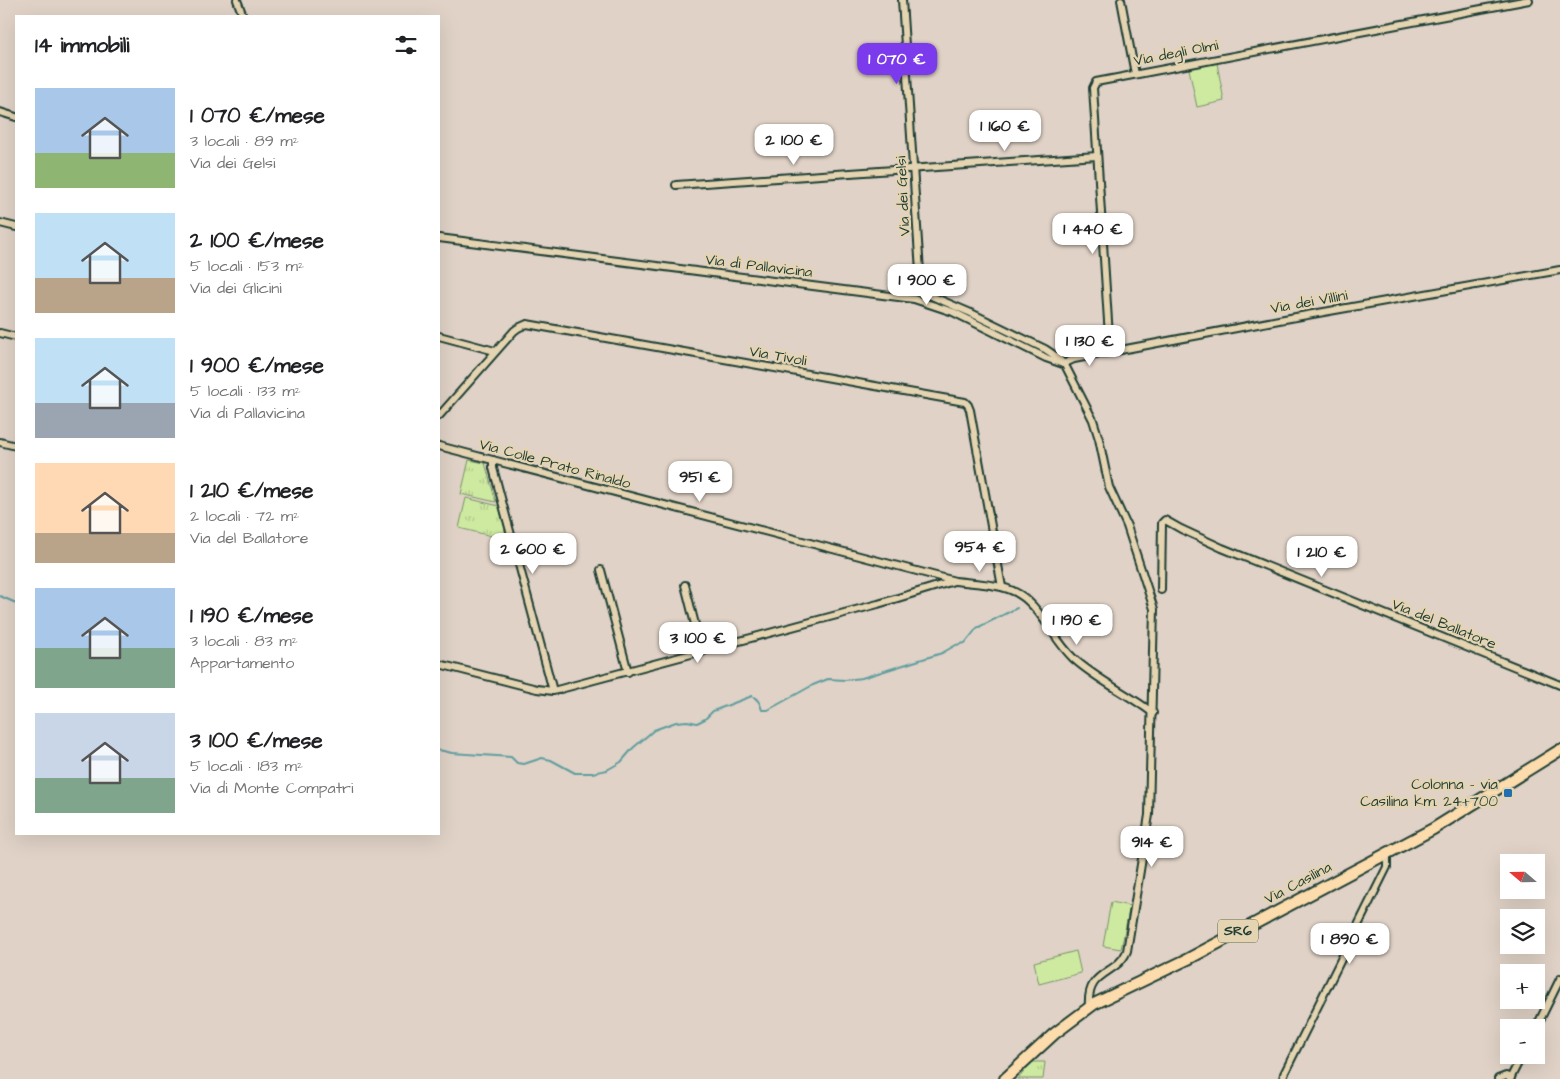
<!DOCTYPE html>
<html lang="it">
<head>
<meta charset="utf-8">
<style>
  :root { --surface:#fff; --page:#f2f2f2; --text:#202124; --muted:#757577; --accent:#7c3aed }
  body { margin:0; font-family:"Architects Daughter",sans-serif; background:var(--page); color:var(--text); height:100vh; display:flex; flex-direction:column; font-size:19px; white-space:nowrap }
  * { box-sizing:border-box; margin:0 }
  p { font-size:16px; color:var(--muted) }
  .icon { flex:none; width:28px; height:28px; fill:none; stroke:currentColor; stroke-width:2; stroke-linecap:round; stroke-linejoin:round }
  .map { position:relative; flex:1; overflow:hidden }
  .sheet { position:absolute; left:15px; top:15px; width:425px; height:820px; display:flex; flex-direction:column; background:var(--surface); border-radius:0px; box-shadow:0 5px 20px #0002 }
  .sheet>* { flex:none }
  .needle { width:32px; rotate:290deg }
  .buttons { position:absolute; left:1500px; top:854px; display:grid; gap:10px }
  .buttons a { display:grid; place-items:center; width:45px; height:45px; border-radius:0px; background:var(--surface); box-shadow:0 5px 20px #0002; font-size:25px }
  .price { position:absolute; translate:-50% -42px; padding:0 11px; border-radius:10px; background:#fff; color:#222; font-size:16px; line-height:32px; filter:drop-shadow(0 1px 2px #0008) }
  .price::after { content:''; position:absolute; left:50%; top:30px; width:15px; height:11px; margin-left:-8px; background:inherit; clip-path:polygon(0 0,100% 0,50% 100%) }
  .price.selected { background:var(--accent); color:#fff }
  ul { padding:0; list-style:none }
  li { display:flex; align-items:center; gap:15px; height:125px; padding:0 20px }
  li span { display:grid; place-items:center; flex:none; width:140px; height:100px; border-radius:0px; color:#555 }
  li>.icon { margin-inline-start:auto }
  span .icon { width:60px; height:60px; fill:#fffc; stroke-width:1 }
  li b { font-size:21px }
  h2 { display:flex; justify-content:space-between; align-items:center; height:60px; padding:0 20px; font-size:21px }
  .map>svg:first-child { display:block }
  .grass { fill:url(#grass-tufts); stroke:#76936a }
  .green { fill:#cee9a0; stroke:#76936a }
  .lines { fill:none; stroke-linecap:round; stroke-linejoin:round }
  .stream { stroke:#619e9f; stroke-width:2 }
  .minor-casing { stroke:#1f3d34; stroke-width:10 }
  .primary-casing { stroke:#1f3d34; stroke-width:14 }
  .minor { stroke:#e5d4b1; stroke-width:6 }
  .primary { stroke:#fcdcac; stroke-width:10 }
  .poi-dot { fill:#1f6fb2; stroke:#e5d4b1; stroke-width:2 }
  .labels { text-anchor:middle; dominant-baseline:central; stroke-width:4.5; stroke-linejoin:round; paint-order:stroke }
  .shield { fill:#e5d4b1; stroke:#5a6a5a; stroke-width:1 }
  .shield-label { font-size:14px; font-weight:bold; fill:#1f3d34 }
  .street-label { font-size:15px; fill:#1f3d34; stroke:#e5d4b1 }
  .poi-label { font-size:15px; fill:#1f3d34; stroke:#e5d4b1; text-anchor:end }
</style>
</head>
<body>
<div class="map">
<svg width="1560" height="1079" viewBox="0 0 1560 1079">
  <defs>
    <pattern id="grass-tufts" width="24" height="20" patternUnits="userSpaceOnUse" patternTransform="scale(1.25)"><rect width="24" height="20" fill="#cee9a0"/><path d="M3 7l-1-3M5 7V3M7 7l1-3M15 17l-1-3M17 17v-4M19 17l1-3" fill="none" stroke="#b0c98a"/></pattern>
  </defs>
  <rect width="100%" height="100%" fill="#e0d2c6"/>
  <filter id="ink" filterUnits="userSpaceOnUse"><feTurbulence type="fractalNoise" baseFrequency=".02" numOctaves="2"/><feDisplacementMap in="SourceGraphic" scale="10" xChannelSelector="R" yChannelSelector="G"/><feConvolveMatrix kernelMatrix="1 2 1 2 8 2 1 2 1" color-interpolation-filters="sRGB"/></filter>
  <g filter="url(#ink)">
    <g class="grass">
      <polygon points="469,460 485,463 496,502 461,494"/>
      <polygon points="466,498 499,506 508,540 459,528"/>
      <polygon points="1032,1062 1045,1062 1043,1079 1018,1079"/>
    </g>
    <g class="green">
      <polygon points="1217,63 1224,101 1197,107 1189,69"/>
      <polygon points="1111,902 1130,906 1121,949 1103,946"/>
      <polygon points="1076,951 1081,973 1039,984 1034,962"/>
    </g>
    <g class="lines">
      <g class="stream">
        <polyline points="0,596 16,603"/>
        <path d="M439,750L452,753L511,757L517,763L524,764L542,758L551,760L575,773H592L607,770L621,762L633,748L654,730L676,722L687,721L697,723L705,719L713,711L752,696C758,699 760,703 762,710H768L813,685L828,679L845,680L862,678L942,653L956,645L965,643L977,628L1017,608"/>
      </g>
      <defs>
        <g id="minor">
          <polyline points="237,0 243,16"/>
          <path d="M902,0L921,287L929,295L971,313L1045,349L1057,357L1065,365L1093,420L1099,439L1109,487L1127,526L1154,609L1149,815L1127,951C1117,976 1086,969 1089,1007"/>
          <polyline points="1121,0 1135,74"/>
          <polyline points="0,112 16,117"/>
          <polyline points="676,185 1097,156"/>
          <polyline points="0,223 16,227"/>
          <polyline points="439,238 914,299 953,312 1046,358 1063,364"/>
          <polyline points="0,333 16,337"/>
          <polyline points="439,336 495,351"/>
          <polyline points="1110,352 1093,88 1096,82 1529,0"/>
          <polyline points="1063,364 1074,359 1110,352 1279,320 1560,270"/>
          <polyline points="439,416 514,331 518,328 527,324 965,402 968,405 970,410 1002,587"/>
          <polyline points="0,442 16,446"/>
          <path d="M439,446L955,581C979,584 1010,583 1028,601C1046,617 1055,641 1073,658C1097,680 1127,693 1153,713"/>
          <polyline points="493,460 493,468 553,691"/>
          <polyline points="601,570 628,672"/>
          <polyline points="685,585 702,652"/>
          <polyline points="1161,590 1162,523 1165,520 1181,529 1222,548 1560,685"/>
          <polyline points="439,664 537,689 553,691 878,604 954,581"/>
          <polyline points="1536,1028 1560,979"/>
          <polyline points="1283,1079 1284,1074 1387,867 1387,853"/>
          <polyline points="1498,1079 1506,1076 1511,1078"/>
          <polyline points="1510,1079 1522,1055"/>
        </g>
        <polyline id="primary" points="1005,1079 1054,1034 1094,1004 1188,959 1433,829 1560,750"/>
      </defs>
      <use href="#minor" class="minor-casing"/>
      <use href="#primary" class="primary-casing"/>
      <use href="#minor" class="minor"/>
      <use href="#primary" class="primary"/>
    </g>
  </g>
  <rect class="poi-dot" x="1503" y="788" width="10" height="10" rx="2.5"/>
  <g class="labels">
    <rect class="shield" x="1218" y="919.5" width="40" height="23" rx="4"/>
    <g class="shield-label">
      <text x="1238" y="931">SR6</text>
    </g>
    <g class="street-label">
      <text transform="translate(1176 53) rotate(-11)">Via degli Olmi</text>
      <text transform="translate(903 196) rotate(-93)">Via dei Gelsi</text>
      <text transform="translate(759 266) rotate(7)">Via di Pallavicina</text>
      <text transform="translate(1309 302) rotate(-10)">Via dei Villini</text>
      <text transform="translate(778 356) rotate(10)">Via Tivoli</text>
      <text transform="translate(555 464) rotate(15)">Via Colle Prato Rinaldo</text>
      <text transform="translate(1444 624) rotate(22)">Via del Ballatore</text>
      <text transform="translate(1298 883) rotate(-28)">Via Casilina</text>
    </g>
    <g class="poi-label">
      <text x="1498" y="784">Colonna - via<tspan x="1498" dy="17">Casilina km. 24+700</tspan></text>
    </g>
  </g>
</svg>
<div class="buttons">
<a><svg class="needle" viewBox="-14 -14 28 28"><path d="M0-13l5 13h-10z" fill="#e53935"/><path d="M0 13l5-13h-10z" fill="#757577"/></svg></a>
<a><svg class="icon" aria-label="layers" viewBox="0 0 24 24"><path d="M12 4l9 5-9 5-9-5zM3 14l9 5 9-5"/></svg></a>
<a>+</a>
<a>−</a>
</div>
<b class="price selected" style="left:897px;top:85px">1 070 €</b>
<b class="price" style="left:1005px;top:152px">1 160 €</b>
<b class="price" style="left:794px;top:166px">2 100 €</b>
<b class="price" style="left:1093px;top:255px">1 440 €</b>
<b class="price" style="left:927px;top:306px">1 900 €</b>
<b class="price" style="left:1090px;top:367px">1 130 €</b>
<b class="price" style="left:700px;top:503px">951 €</b>
<b class="price" style="left:980px;top:573px">954 €</b>
<b class="price" style="left:533px;top:575px">2 600 €</b>
<b class="price" style="left:1322px;top:578px">1 210 €</b>
<b class="price" style="left:1077px;top:646px">1 190 €</b>
<b class="price" style="left:698px;top:664px">3 100 €</b>
<b class="price" style="left:1152px;top:868px">914 €</b>
<b class="price" style="left:1350px;top:965px">1 890 €</b>
<section class="sheet">
<h2>14 immobili<svg class="icon" aria-label="filters" viewBox="0 0 24 24"><path d="M4 7h16M4 17h16"/><circle cx="9" cy="7" r="2"/><circle cx="15" cy="17" r="2"/></svg></h2>
<ul>
<li><span style="background:linear-gradient(#a9c7e8 65%,#8fb573 0)"><svg class="icon" aria-label="home" viewBox="0 0 24 24"><path d="M3 11l9-7 9 7M6 9v11h12V9"/></svg></span><div><b>1 070 €/mese</b><p>3 locali · 89 m²</p><p>Via dei Gelsi</p></div></li>
<li><span style="background:linear-gradient(#bfe0f5 65%,#b9a48a 0)"><svg class="icon" aria-label="home" viewBox="0 0 24 24"><path d="M3 11l9-7 9 7M6 9v11h12V9"/></svg></span><div><b>2 100 €/mese</b><p>5 locali · 153 m²</p><p>Via dei Glicini</p></div></li>
<li><span style="background:linear-gradient(#bfe0f5 65%,#9aa5b1 0)"><svg class="icon" aria-label="home" viewBox="0 0 24 24"><path d="M3 11l9-7 9 7M6 9v11h12V9"/></svg></span><div><b>1 900 €/mese</b><p>5 locali · 133 m²</p><p>Via di Pallavicina</p></div></li>
<li><span style="background:linear-gradient(#ffd9b3 70%,#b9a48a 0)"><svg class="icon" aria-label="home" viewBox="0 0 24 24"><path d="M3 11l9-7 9 7M6 9v11h12V9"/></svg></span><div><b>1 210 €/mese</b><p>2 locali · 72 m²</p><p>Via del Ballatore</p></div></li>
<li><span style="background:linear-gradient(#a9c7e8 60%,#7fa58c 0)"><svg class="icon" aria-label="home" viewBox="0 0 24 24"><path d="M3 11l9-7 9 7M6 9v11h12V9"/></svg></span><div><b>1 190 €/mese</b><p>3 locali · 83 m²</p><p>Appartamento</p></div></li>
<li><span style="background:linear-gradient(#c9d6e8 65%,#7fa58c 0)"><svg class="icon" aria-label="home" viewBox="0 0 24 24"><path d="M3 11l9-7 9 7M6 9v11h12V9"/></svg></span><div><b>3 100 €/mese</b><p>5 locali · 183 m²</p><p>Via di Monte Compatri</p></div></li>
</ul>
</section>
</div>
</body>
</html>
